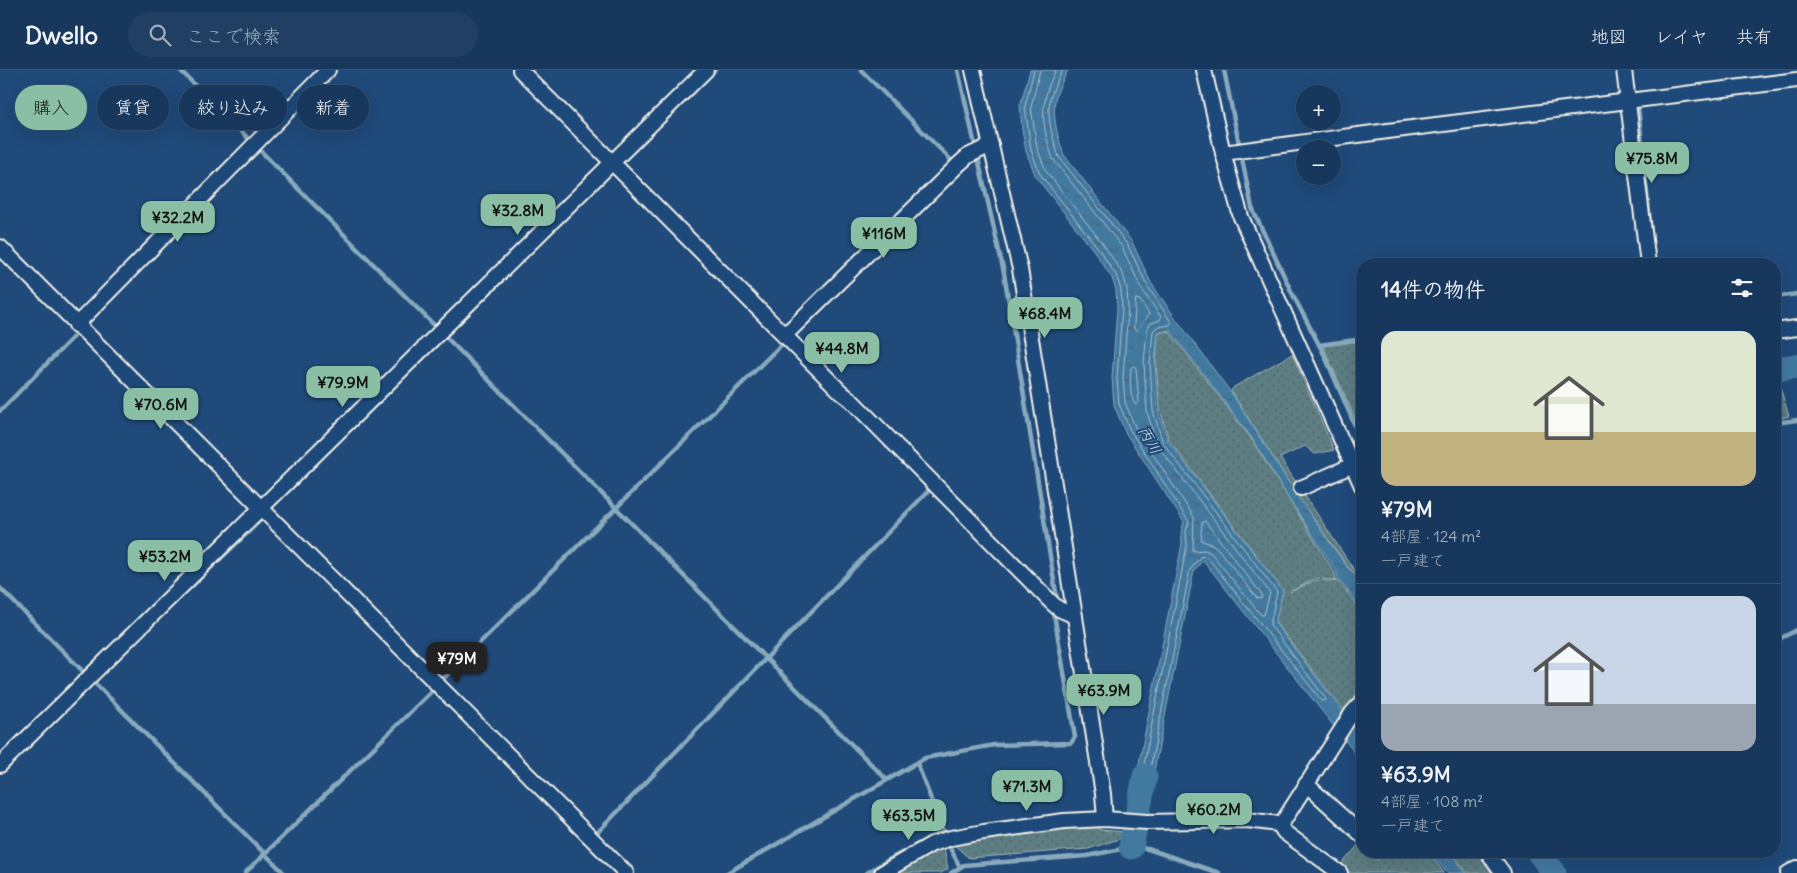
<!DOCTYPE html>
<html lang="ja">
<head>
<meta charset="utf-8">
<style>
  :root { --surface:#17385c; --page:#203f62; --text:#f1f3f6; --muted:#9eacbb; --line:#365272; --accent:#8abfa5 }
  body { margin:0; font-family:Delius,"Klee One",sans-serif; background:var(--page); color:var(--text); height:100vh; display:flex; flex-direction:column; font-size:19px; white-space:nowrap }
  * { box-sizing:border-box; margin:0 }
  p { font-size:16px; color:var(--muted) }
  .icon { flex:none; width:28px; height:28px; fill:none; stroke:currentColor; stroke-width:2; stroke-linecap:round; stroke-linejoin:round }
  .map { position:relative; flex:1; overflow:hidden }
  .sheet { position:absolute; left:1356px; top:188px; width:425px; height:600px; display:flex; flex-direction:column; background:var(--surface); border-radius:20px; box-shadow:0 5px 20px #0002,0 0 0 1px var(--line) }
  .sheet>* { flex:none }
  .banner { position:absolute; left:15px; top:15px; width:475px; height:45px; display:flex; gap:10px }
  .buttons { position:absolute; left:1296px; top:15px; display:grid; gap:10px }
  .buttons a { display:grid; place-items:center; width:45px; height:45px; border-radius:50%; background:var(--surface); box-shadow:0 5px 20px #0002,0 0 0 1px var(--line); font-size:25px }
  .price { position:absolute; translate:-50% -42px; padding:0 11px; border-radius:10px; background:var(--accent); color:#111; font-size:16px; line-height:32px; filter:drop-shadow(0 1px 2px #0008) }
  .price::after { content:''; position:absolute; left:50%; top:30px; width:15px; height:11px; margin-left:-8px; background:inherit; clip-path:polygon(0 0,100% 0,50% 100%) }
  .price.on { background:#222; color:#fff }
  ul { padding:0; list-style:none }
  li { display:grid; align-content:center; gap:10px; height:265px; padding:0 25px }
  li+li { border-top:1px solid var(--line) }
  li span { display:grid; place-items:center; height:155px; border-radius:15px; color:#555 }
  li>.icon { margin-inline-start:auto }
  span .icon { width:90px; height:90px; fill:#fffc; stroke-width:1 }
  li b { font-size:21px }
  h2 { display:flex; justify-content:space-between; align-items:center; height:60px; padding:0 25px; font-size:21px }
  .chip { padding:0 18px; border-radius:22px; background:var(--surface); box-shadow:0 5px 20px #0002,0 0 0 1px var(--line); font-size:18px; line-height:45px }
  .chip.on { background:var(--accent); color:#111 }
  header { display:flex; align-items:center; gap:30px; box-sizing:border-box; height:70px; padding:0 25px; background:var(--surface); border-bottom:1px solid var(--line) }
  header strong { font-size:24px }
  nav { display:flex; gap:28px; margin-inline-start:auto; font-size:18px }
  .search { width:350px; height:45px; background:var(--page); display:flex; align-items:center; gap:12px; box-sizing:border-box; padding:0 18px; border-radius:28px; color:var(--muted); font-size:19px }
  .map>svg:first-child { display:block }
  .green { fill:url(#green-dots); stroke:#a8b7b5 }
  .water { fill:url(#water-ripples); stroke:#89a9bc }
  .lines { fill:none; stroke-linecap:round; stroke-linejoin:round }
  .shore { stroke:#adc1cb; stroke-width:1 }
  .stream { stroke:#89a9bc; stroke-width:4.5 }
  .river { stroke:#42799f; stroke-width:25 }
  .street-casing { stroke:#f4f1e8; stroke-width:18 }
  .street { stroke:#1f4a7a; stroke-width:14 }
  .labels { text-anchor:middle; dominant-baseline:central; stroke-width:4.5; stroke-linejoin:round; paint-order:stroke }
  .water-label { font-size:15px; font-style:italic; fill:#d9dfdd; stroke:#1f4a7a }
</style>
</head>
<body>
<header>
<strong>Dwello</strong>
<div class="search"><svg class="icon" aria-label="search" viewBox="0 0 24 24"><circle cx="10" cy="10" r="6"/><path d="M15 15l6 6"/></svg>ここで検索</div>
<nav><a>地図</a><a>レイヤ</a><a>共有</a></nav>
</header>
<div class="map">
<svg width="1797" height="803" viewBox="0 0 1797 803">
  <defs>
    <pattern id="green-dots" width="8" height="8" patternUnits="userSpaceOnUse" patternTransform="scale(1.25)"><rect width="8" height="8" fill="#5b7d82"/><path d="M2 2h.1M6 6h.1" fill="none" stroke="#536567" stroke-width="1.8" stroke-linecap="round"/></pattern>
    <pattern id="water-ripples" width="26" height="14" patternUnits="userSpaceOnUse" patternTransform="scale(1.25)"><rect width="26" height="14" fill="#42799f"/><path d="M2 4q2-2 4 0t4 0M15 11q2-2 4 0t4 0" fill="none" stroke="#456377"/></pattern>
  </defs>
  <rect width="100%" height="100%" fill="#1f4a7a"/>
  <filter id="ink" filterUnits="userSpaceOnUse"><feTurbulence type="fractalNoise" baseFrequency=".02" numOctaves="2"/><feDisplacementMap in="SourceGraphic" scale="10" xChannelSelector="R" yChannelSelector="G"/><feConvolveMatrix kernelMatrix="1 2 1 2 8 2 1 2 1" color-interpolation-filters="sRGB"/></filter>
  <g filter="url(#ink)">
    <g class="green">
      <polygon points="1169,261 1250,367 1335,503 1335,507 1338,511 1316,508 1290,522 1316,510 1339,512 1362,541 1362,617 1344,641 1275,552 1283,521 1169,370 1160,340 1156,294 1158,263"/>
      <polygon points="1362,271 1362,364 1323,276"/>
      <polygon points="1292,284 1334,380 1315,384 1305,376 1280,388 1356,503 1362,508 1362,511 1348,497 1301,431 1231,321 1234,317"/>
      <polygon points="1775,311 1778,311 1789,346 1775,350"/>
      <polygon points="1359,643 1362,645 1362,664 1353,652"/>
      <polygon points="1093,756 1097,757 1101,760 1127,762 1122,768 1088,779 969,788 953,774 1061,759"/>
      <polygon points="1361,772 1362,781 1369,781 1377,790 1386,781 1428,781 1444,803 1348,803 1340,796"/>
      <polygon points="941,777 944,779 948,799 941,803 898,803 897,801"/>
      <polygon points="1451,781 1476,781 1492,803 1467,803"/>
    </g>
    <g class="water">
      <path d="M1030,0H1068C1064,8 1059,17 1056,26C1051,44 1058,68 1064,85L1132,172L1151,213L1174,246L1232,324L1301,431L1347,497L1362,511V539L1337,507V502L1289,429L1251,367L1170,260L1158,262L1155,294L1158,341L1168,371L1283,521L1275,553L1362,667V692L1203,490L1194,501L1148,731L1143,741L1133,738V724L1182,474L1181,462L1184,452L1125,362L1114,335L1112,308L1117,238L1116,220L1112,208L1094,181L1036,107L1026,81L1022,59L1020,36Z"/>
      <polygon points="1430,781 1449,781 1466,803 1447,803"/>
    </g>
    <g class="lines">
      <g class="shore">
        <path d="M1034,0L1025,36L1031,80L1040,104L1098,178L1116,205L1121,220L1122,238L1117,308L1119,334L1130,360L1189,452L1186,461L1187,475L1138,725V731L1141,732L1144,729L1190,500L1200,487L1204,486L1208,488L1322,631H1325L1326,629L1270,555L1277,522L1163,373L1153,341L1150,294L1153,261L1157,257L1170,255L1171,252L1147,215L1127,174L1059,87C1054,72 1048,53 1049,37C1050,24 1057,11 1063,0"/>
        <path d="M1040,0L1031,37L1037,78L1046,101L1103,174L1123,204L1127,219L1128,238L1123,308L1125,332L1135,357L1194,447L1193,481L1205,480L1211,483L1261,545H1264L1270,523L1157,375L1147,342L1144,294L1147,259L1151,253L1160,250L1161,247L1141,218L1122,177L1053,89C1041,55 1039,32 1056,0"/>
        <polygon points="1136,229 1140,230 1149,244 1137,261 1134,259"/>
        <path d="M1134,296L1136,298L1139,332L1136,335C1129,328 1130,308 1131,298Z"/>
        <polygon points="1205,451 1262,525 1261,529 1257,528 1218,479 1212,474 1202,471 1201,462 1202,453"/>
      </g>
      <g class="stream">
        <polyline points="180,0 887,710"/>
        <polyline points="861,0 955,94"/>
        <polyline points="1224,0 1252,138 1293,225 1325,286 1362,372"/>
        <polyline points="707,8 715,0"/>
        <polyline points="1635,32 1638,36 1653,182"/>
        <polyline points="1775,227 1797,224"/>
        <polyline points="1319,275 1362,269"/>
        <polyline points="1795,296 1797,301"/>
        <polyline points="0,341 80,260"/>
        <polyline points="1775,353 1797,350"/>
        <polyline points="0,518 284,803"/>
        <polyline points="169,538 266,445"/>
        <polyline points="1775,571 1797,560"/>
        <polyline points="440,612 783,273"/>
        <polyline points="917,693 949,776 960,797"/>
        <polyline points="595,765 932,417"/>
        <polyline points="929,769 944,761"/>
        <polyline points="245,803 434,619"/>
        <polyline points="727,803 925,688 994,675 1071,673 1075,667 1054,544 1057,529 1004,203 958,0"/>
        <polyline points="867,803 890,789 918,774"/>
        <polyline points="951,803 964,795 1087,786 1131,777 1148,779 1219,803"/>
      </g>
      <g class="river">
        <polyline points="1775,299 1797,296"/>
        <polyline points="1131,777 1145,706"/>
        <polyline points="1538,781 1554,803"/>
      </g>
      <defs>
        <g id="street">
          <polyline points="520,0 842,323 851,330 1052,533 1059,539 1075,546"/>
          <polyline points="973,0 1020,199 1103,724 1105,749"/>
          <polyline points="1204,0 1223,83 1241,147 1362,416"/>
          <polyline points="1624,0 1648,194"/>
          <polyline points="1223,83 1388,61 1797,10"/>
          <polyline points="0,177 626,803"/>
          <polyline points="76,255 328,0"/>
          <polyline points="1775,261 1797,258"/>
          <polyline points="784,266 959,94 968,86 991,75"/>
          <polyline points="1301,418 1353,395"/>
          <polyline points="0,695 706,0"/>
          <polyline points="1306,714 1362,765"/>
          <polyline points="1279,754 1284,762 1340,803"/>
          <polyline points="1487,781 1503,803"/>
          <polyline points="882,803 932,774 951,768 984,762 1064,751 1105,749 1147,752 1247,750 1279,754 1284,750 1352,643 1362,632"/>
          <polyline points="1788,803 1797,798"/>
        </g>
      </defs>
      <use href="#street" class="street-casing"/>
      <use href="#street" class="street"/>
    </g>
  </g>
  <g class="labels">
    <g class="water-label">
      <text transform="translate(1150 370) rotate(60)">丙川</text>
    </g>
  </g>
</svg>
<div class="buttons">
<a>+</a>
<a>−</a>
</div>
<b class="price" style="left:1652px;top:114px">¥75.8M</b>
<b class="price" style="left:518px;top:166px">¥32.8M</b>
<b class="price" style="left:178px;top:173px">¥32.2M</b>
<b class="price" style="left:884px;top:189px">¥116M</b>
<b class="price" style="left:1045px;top:269px">¥68.4M</b>
<b class="price" style="left:842px;top:304px">¥44.8M</b>
<b class="price" style="left:343px;top:338px">¥79.9M</b>
<b class="price" style="left:161px;top:360px">¥70.6M</b>
<b class="price" style="left:165px;top:512px">¥53.2M</b>
<b class="price on" style="left:457px;top:614px">¥79M</b>
<b class="price" style="left:1104px;top:646px">¥63.9M</b>
<b class="price" style="left:1027px;top:742px">¥71.3M</b>
<b class="price" style="left:1214px;top:765px">¥60.2M</b>
<b class="price" style="left:909px;top:771px">¥63.5M</b>
<div class="banner">
<a class="chip on">購入</a>
<a class="chip">賃貸</a>
<a class="chip">絞り込み</a>
<a class="chip">新着</a>
</div>
<section class="sheet">
<h2>14件の物件<svg class="icon" aria-label="filters" viewBox="0 0 24 24"><path d="M4 7h16M4 17h16"/><circle cx="9" cy="7" r="2"/><circle cx="15" cy="17" r="2"/></svg></h2>
<ul>
<li><span style="background:linear-gradient(#dfe7d0 65%,#c2b280 0)"><svg class="icon" aria-label="home" viewBox="0 0 24 24"><path d="M3 11l9-7 9 7M6 9v11h12V9"/></svg></span><div><b>¥79M</b><p>4部屋 · 124 m²</p><p>一戸建て</p></div></li>
<li><span style="background:linear-gradient(#c9d6e8 70%,#9aa5b1 0)"><svg class="icon" aria-label="home" viewBox="0 0 24 24"><path d="M3 11l9-7 9 7M6 9v11h12V9"/></svg></span><div><b>¥63.9M</b><p>4部屋 · 108 m²</p><p>一戸建て</p></div></li>
</ul>
</section>
</div>
</body>
</html>
